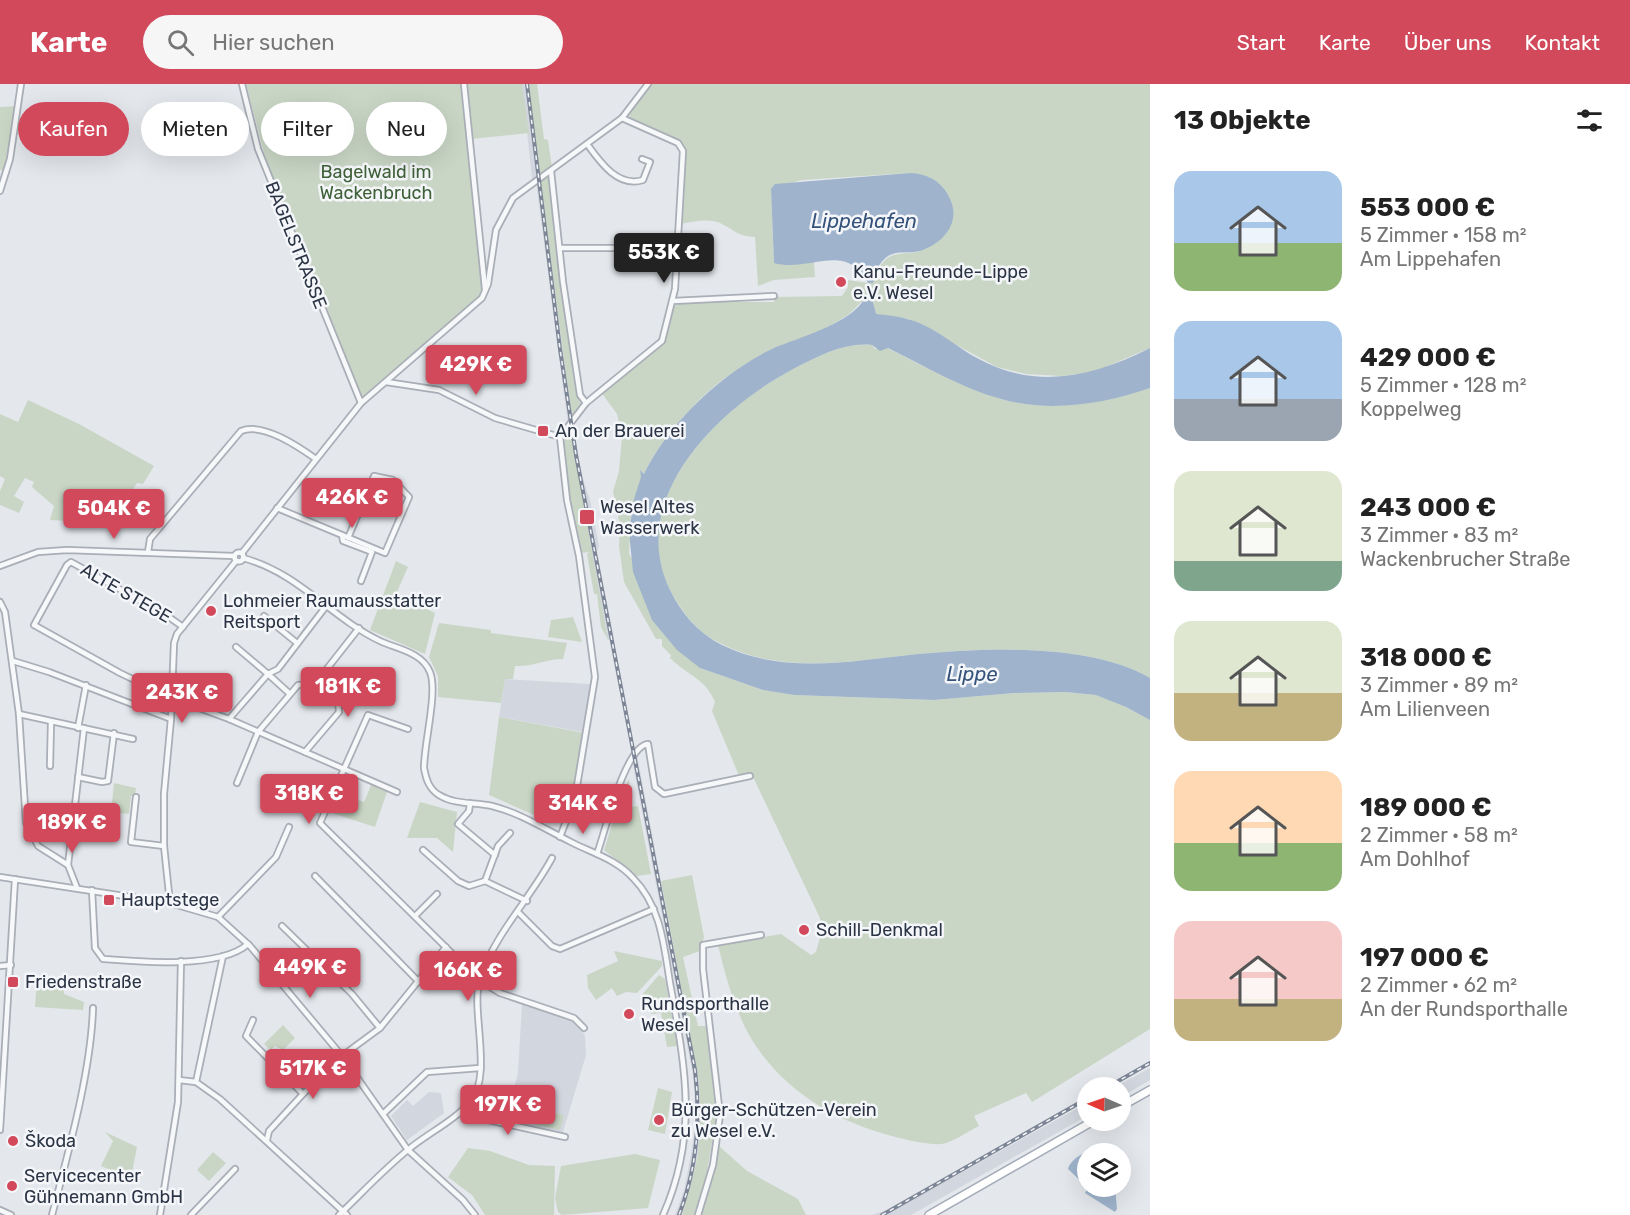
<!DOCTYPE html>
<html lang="de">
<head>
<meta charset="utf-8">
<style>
  :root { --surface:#fff; --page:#f6f6f6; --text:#222; --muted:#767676; --accent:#d1495b }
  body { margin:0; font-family:Rubik,sans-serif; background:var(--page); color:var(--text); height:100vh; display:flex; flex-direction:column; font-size:22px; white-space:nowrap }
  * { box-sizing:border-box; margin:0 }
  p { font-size:20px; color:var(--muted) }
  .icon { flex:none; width:33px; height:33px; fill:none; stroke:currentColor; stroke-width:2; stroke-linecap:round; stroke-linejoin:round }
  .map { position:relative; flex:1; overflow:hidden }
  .drawer { display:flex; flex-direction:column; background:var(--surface); width:480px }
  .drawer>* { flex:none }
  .banner { position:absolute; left:18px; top:18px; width:570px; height:54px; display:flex; gap:12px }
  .needle { width:39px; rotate:272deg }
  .tools { position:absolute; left:1077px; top:993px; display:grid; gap:12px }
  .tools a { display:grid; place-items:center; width:54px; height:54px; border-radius:50%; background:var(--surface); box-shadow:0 6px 24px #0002; font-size:30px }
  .price { position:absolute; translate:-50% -51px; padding:0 14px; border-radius:6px; background:var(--accent); color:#fff; font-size:20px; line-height:39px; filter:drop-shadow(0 2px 3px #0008) }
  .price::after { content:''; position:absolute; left:50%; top:36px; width:18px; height:14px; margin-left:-9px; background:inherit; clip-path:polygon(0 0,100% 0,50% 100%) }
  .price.on { background:#222; color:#fff }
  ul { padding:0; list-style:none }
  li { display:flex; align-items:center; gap:18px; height:150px; padding:0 24px }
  li span { display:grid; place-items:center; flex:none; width:168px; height:120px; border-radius:18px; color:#555 }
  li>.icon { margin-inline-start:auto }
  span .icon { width:72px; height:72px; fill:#fffc; stroke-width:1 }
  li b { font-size:26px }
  h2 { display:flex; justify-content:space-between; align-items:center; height:72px; padding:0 24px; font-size:26px }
  .pill { padding:0 21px; border-radius:27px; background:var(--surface); box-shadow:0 6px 24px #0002; font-size:21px; line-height:54px }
  .pill.on { background:var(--accent); color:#fff }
  header { display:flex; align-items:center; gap:36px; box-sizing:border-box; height:84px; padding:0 30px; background:var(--accent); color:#fff }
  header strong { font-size:28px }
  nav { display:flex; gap:33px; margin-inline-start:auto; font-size:21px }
  .search { width:420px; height:54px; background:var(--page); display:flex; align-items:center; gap:15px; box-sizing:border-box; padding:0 21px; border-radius:33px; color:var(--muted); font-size:22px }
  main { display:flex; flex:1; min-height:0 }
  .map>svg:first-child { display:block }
  .built { fill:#d2d6de }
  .green { fill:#c9d6c5 }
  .water { fill:#9fb4cc }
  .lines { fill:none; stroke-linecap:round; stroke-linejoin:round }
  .street-casing { stroke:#a9aeb7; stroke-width:8 }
  .primary-casing { stroke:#a3abb8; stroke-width:10 }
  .street { stroke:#f7f8fa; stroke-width:4.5 }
  .primary { stroke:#fff; stroke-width:7 }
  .rail-casing { stroke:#7d8696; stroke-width:4 }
  .rail { stroke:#f4f6f9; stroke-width:1.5; stroke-dasharray:4.5; stroke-linecap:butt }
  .poi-dot { fill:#d1495b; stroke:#f4f6f9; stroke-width:2 }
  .labels { text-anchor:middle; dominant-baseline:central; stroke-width:5; stroke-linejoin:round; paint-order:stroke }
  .park-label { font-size:18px; fill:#3f6138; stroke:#f4f6f9 }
  .street-label { font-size:18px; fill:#2b3445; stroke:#f4f6f9 }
  .poi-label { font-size:18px; fill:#2b3445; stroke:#f4f6f9; text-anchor:start }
  .water-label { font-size:20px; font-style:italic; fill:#34527a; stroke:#f4f6f9 }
</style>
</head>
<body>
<header>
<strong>Karte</strong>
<div class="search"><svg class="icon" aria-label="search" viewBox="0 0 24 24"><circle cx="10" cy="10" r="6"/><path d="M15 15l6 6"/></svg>Hier suchen</div>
<nav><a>Start</a><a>Karte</a><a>Über uns</a><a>Kontakt</a></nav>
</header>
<main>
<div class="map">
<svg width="1150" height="1131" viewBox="0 0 1150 1131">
  <rect width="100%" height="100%" fill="#e4e7ec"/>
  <g class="built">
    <polygon points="522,0 528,0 572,335 581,389 590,416 599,462 597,468 614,555 608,556 568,340 536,98 532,95"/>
    <polygon points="505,595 590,600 583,648 499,633"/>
    <polygon points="637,671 699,998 700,1049 697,1076 682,1131 675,1131 684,1107 692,1065 696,1032 693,991 633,681"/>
    <polygon points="522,920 576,938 585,952 586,971 562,1051 505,1037 518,989"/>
    <polygon points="1150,984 1150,996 1121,1013 1120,1004 1115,1003"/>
    <polygon points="429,1008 441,1009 444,1029 407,1056 391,1032 407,1016 413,1022"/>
    <polygon points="1087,1019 1087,1032 911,1131 872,1131 901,1122"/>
  </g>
  <g class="green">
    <polygon points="246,0 462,0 484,207 474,220 361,314 266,77"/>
    <polygon points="466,0 522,0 529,49 471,55"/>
    <polygon points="528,0 537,0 544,55 548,56 552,84 540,92"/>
    <path d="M652,0H1150V264L1094,288L1062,292L1026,290L997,283L909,235L875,230L873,219L866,214C859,219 854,227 846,232C813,254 773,266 739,285C703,305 661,354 644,390L640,387L642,393L631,429L629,470L700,584L763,606L794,611L934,616L1014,609L1066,608L1097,611L1126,623L1150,636V945L1032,1018L1026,1009L974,1032L979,1042C968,1047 954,1058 942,1060C927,1061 907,1056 892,1052C834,1036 785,1008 752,956C735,927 726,894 718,861L781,850L811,871L816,868L820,853V834L754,695L747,692L740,694L712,627L715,618C705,594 688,592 670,574L671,571L662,562V555H656L624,498L619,462L620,442L613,408L619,387L622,352L617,330L601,308L658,264L663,257L672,223L683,218H774V213L842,212L848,203V196L868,199C889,171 882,171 919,168L910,89L802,96L771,105L774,179L814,178L815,193L774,196L758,202L755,153C738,152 737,148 724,141C710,133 694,138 680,140L682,64L630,35L629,29Z"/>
    <polygon points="16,22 5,87 0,86 0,23"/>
    <polygon points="550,92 560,189 578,313 581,322 572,335 540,96"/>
    <path d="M872,261L875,265L887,264C924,282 961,303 1001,315C1048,329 1104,319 1150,304V594C1089,559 987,564 918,570C853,577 783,591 722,560C702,551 691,539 679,521C613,427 715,325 795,284C819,272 845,258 872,261Z"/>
    <polygon points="28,316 79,340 154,382 143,400 137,399 114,435 104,429 93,438 50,436 54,422 32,403 34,398 25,394 14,412 24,418 19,429 0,421 0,407 5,395 0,392 0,330 18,338"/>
    <polygon points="569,343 570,345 608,556 601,543 597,510 594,510 587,470 589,468 581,469 568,415 561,353"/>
    <polygon points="396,477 408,483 396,510 435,529 425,570 370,546"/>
    <polygon points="573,533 582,558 548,553 551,536"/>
    <path d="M439,539L491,546V549L567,559L563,575C546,575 533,583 515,582L513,595H505L501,619L438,613V592L429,573Z"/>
    <polygon points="499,633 585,649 572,717 567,719 564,727 540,718 534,731 489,711"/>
    <polygon points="629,695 631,723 638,722 651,790 637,792 604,766 622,708"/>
    <polygon points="114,699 136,704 135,712 131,712 129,730 111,728"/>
    <polygon points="372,699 388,705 375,743 329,728 337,709 364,718"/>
    <polygon points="420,718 457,728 453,768 437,754 407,754"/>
    <polygon points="692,791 704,853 700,867 683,873 698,942 707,942 716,1034 707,1088 694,1131 682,1131 697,1076 700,1049 699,998 661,797"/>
    <polygon points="614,867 662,877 662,882 637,909 626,908 617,912 612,904 596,916 588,904 587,891 618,877"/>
    <polygon points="659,891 665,895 677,962 667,963 661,929 651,930 648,920 641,912"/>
    <polygon points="37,894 63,895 64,910 84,918 83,926 35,923"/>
    <polygon points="283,941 295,954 283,966 275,962 271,966 264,960"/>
    <polygon points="658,1004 672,1008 665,1050 648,1046"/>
    <polygon points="532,1024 564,1031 560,1046 528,1039"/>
    <polygon points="105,1048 137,1063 131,1094 101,1082 113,1057"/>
    <polygon points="719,1062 747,1087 798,1115 806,1131 702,1131"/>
    <polygon points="468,1064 490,1067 529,1081 555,1082 554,1131 485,1131 472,1111 448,1093"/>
    <polygon points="213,1068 226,1079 209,1097 197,1086"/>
    <polygon points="635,1070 660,1076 648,1124 562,1131 558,1128 555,1114 561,1082"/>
  </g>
  <g class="water">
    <path d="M910,89C927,90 940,96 948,111C963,136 945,159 920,167C910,170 898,166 888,172C879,178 875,189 873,199H868C846,156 809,189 774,179L771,105L775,100Z"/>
    <path d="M866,210L871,211L876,230C886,231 897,232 907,235C932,241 954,261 975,273C1035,307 1093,293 1150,264V304C1104,320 1049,329 1001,315C961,304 925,282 888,264L880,267L872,261C845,258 819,272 795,284C720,323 625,413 670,506C681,529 698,549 722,561C783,591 853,577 918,570C987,564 1089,559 1150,594V636L1126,623L1096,611L1066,608L1014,609L934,616L794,611L763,606L700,584L677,566L652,536L633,488L629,448L634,415L641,393L640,386L644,390C664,349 701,310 738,285C750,277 761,270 774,264C798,254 859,237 866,210Z"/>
    <path d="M1105,1062L1107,1069L1088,1070V1102L1115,1103L1117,1125L1115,1128L1085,1109L1088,1104L1068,1085C1071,1073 1093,1063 1105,1062Z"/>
  </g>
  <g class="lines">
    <defs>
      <g id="street">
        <polyline points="242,0 258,65 361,319"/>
        <polyline points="464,0 485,205"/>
        <path d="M587,60C600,78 618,104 643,96L650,78L642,75"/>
        <polyline points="551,87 563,198 580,311 586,319"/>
        <polyline points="0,107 10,75 21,0"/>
        <polyline points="560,164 639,164"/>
        <polyline points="673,217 774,212"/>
        <polyline points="386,298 439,306 495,334 560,353"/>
        <polyline points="560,353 586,319 662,257 675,205 683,67 678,59 622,34"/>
        <polyline points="277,424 342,451 343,457 372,468 361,497"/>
        <polyline points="342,451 385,469 409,413 393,396 374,392 348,454"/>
        <path d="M148,468L150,455L241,347C263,338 299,363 316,375"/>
        <circle cx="239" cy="473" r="4.5"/>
        <polyline points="242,469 361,319 482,214 488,200 496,146 513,114 622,34 648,0"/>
        <path d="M243,474C299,489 330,533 380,557C397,565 422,568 430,588C438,608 424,659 424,684C426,695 429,705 439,711C455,721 475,718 492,722C520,729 545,745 571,758C592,769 616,775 633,794C661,822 664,862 670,899C685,982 699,1050 663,1131"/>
        <polyline points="0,482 38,468 67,466 234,472"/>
        <polyline points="0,518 5,528 19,630 26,739 38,762 68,781 77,804"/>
        <polyline points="264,532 297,559"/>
        <polyline points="183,543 166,531 71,478 67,481 34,541 120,589 172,614 229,635 344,685 320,739 479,896 500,909 574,934 584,944"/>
        <polyline points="236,563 268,590 278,585 327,521"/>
        <polyline points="13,577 49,588 171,635"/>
        <polyline points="19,630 133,655"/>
        <polyline points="229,635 268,590 290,610"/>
        <polyline points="78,644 86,601"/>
        <polyline points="305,668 339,628 338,615 323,592"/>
        <polyline points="50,682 51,639"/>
        <polyline points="78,693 102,698 108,697 114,649"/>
        <polyline points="237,699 258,648 298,601 315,600 359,544"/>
        <polyline points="397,708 344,685 368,631 408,645"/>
        <polyline points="136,713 131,758 164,762"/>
        <polyline points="470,719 469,727 458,740 495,771"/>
        <polyline points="560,753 575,714 595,593 579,472 567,416 560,353"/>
        <polyline points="423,766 458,797 469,802 485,797 527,817"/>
        <path d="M597,770C605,748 625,662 648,660L655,703L664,710L750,692"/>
        <polyline points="68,781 84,644"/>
        <polyline points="315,792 419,898"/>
        <polyline points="0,793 170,819 218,833 250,862 342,972 408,1066 463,1116 475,1131"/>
        <polyline points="485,797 498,762 510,749"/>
        <path d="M92,806L95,864L103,875C139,878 220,885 248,860"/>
        <polyline points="170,819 164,762 164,710 171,635 174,559 177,550 236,477"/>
        <polyline points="518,828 552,862 560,865 654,825"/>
        <polyline points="415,832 437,810"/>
        <polyline points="218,833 276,773 289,743"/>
        <polyline points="282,842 352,910 380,944"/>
        <polyline points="0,882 11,881"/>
        <polyline points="253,936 246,952 303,1010"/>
        <polyline points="179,996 196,998 220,1015 347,1131"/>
        <polyline points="196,998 223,872"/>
        <polyline points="464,1023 479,1034 565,1053"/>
        <polyline points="383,1030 427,988 480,984"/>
        <polyline points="0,1046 15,795"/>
        <polyline points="267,1056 269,1047 303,1010 342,972 380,944 446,863"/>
        <polyline points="0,1126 11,1131"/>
        <path d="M52,1131C68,1069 91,988 93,924"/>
        <polyline points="160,1131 178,1018 181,877"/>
        <polyline points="191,1131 235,1085"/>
        <path d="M339,1131C362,1109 384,1085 409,1065C427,1050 457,1035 471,1017C493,990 470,924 480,895C494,851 530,815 552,774"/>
        <polyline points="698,1131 713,1081 720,1031 703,885 703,861 761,851"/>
      </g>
      <g id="primary">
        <polyline points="1120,1023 1150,1006"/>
        <polyline points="929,1131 1095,1036"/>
      </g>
    </defs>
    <use href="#street" class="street-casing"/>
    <use href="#primary" class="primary-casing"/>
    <use href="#street" class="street"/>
    <use href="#primary" class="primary"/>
    <defs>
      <g id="rail">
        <path d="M527,0L560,265L576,371L695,986C701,1036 697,1084 679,1131"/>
        <polyline points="1106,1004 1150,979"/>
        <polyline points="882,1131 1088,1014"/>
      </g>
    </defs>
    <use href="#rail" class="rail-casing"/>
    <use href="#rail" class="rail"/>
  </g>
  <g class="poi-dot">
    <circle cx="841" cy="198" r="6"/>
    <rect x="537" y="341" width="12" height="12" rx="3"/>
    <rect x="579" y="425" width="16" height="16" rx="3"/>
    <circle cx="211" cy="527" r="6"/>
    <rect x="103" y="810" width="12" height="12" rx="3"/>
    <circle cx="804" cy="846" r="6"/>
    <rect x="7" y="892" width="12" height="12" rx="3"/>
    <circle cx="629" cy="930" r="6"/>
    <circle cx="659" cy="1036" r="6"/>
    <circle cx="13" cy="1057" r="6"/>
    <circle cx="12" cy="1102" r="6"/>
  </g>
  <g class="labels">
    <g class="park-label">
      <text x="376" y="88">Bagelwald im<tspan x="376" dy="21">Wackenbruch</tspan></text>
    </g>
    <g class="street-label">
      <text transform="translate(296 161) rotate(68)">BAGELSTRASSE</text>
      <text transform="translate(126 509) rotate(30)">ALTE STEGE</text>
    </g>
    <g class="poi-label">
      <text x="853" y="188">Kanu-Freunde-Lippe<tspan x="853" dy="21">e.V. Wesel</tspan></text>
      <text x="555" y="347">An der Brauerei</text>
      <text x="600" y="423">Wesel Altes<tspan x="600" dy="21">Wasserwerk</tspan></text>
      <text x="223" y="517">Lohmeier Raumausstatter<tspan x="223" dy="21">Reitsport</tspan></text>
      <text x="121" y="816">Hauptstege</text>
      <text x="816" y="846">Schill-Denkmal</text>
      <text x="25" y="898">Friedenstraße</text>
      <text x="641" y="920">Rundsporthalle<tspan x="641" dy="21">Wesel</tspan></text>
      <text x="671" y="1026">Bürger-Schützen-Verein<tspan x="671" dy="21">zu Wesel e.V.</tspan></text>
      <text x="25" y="1057">Škoda</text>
      <text x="24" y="1092">Servicecenter<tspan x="24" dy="21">Gühnemann GmbH</tspan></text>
    </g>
    <g class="water-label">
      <text x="864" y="137">Lippehafen</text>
      <text x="972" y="590">Lippe</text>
    </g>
  </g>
</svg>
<div class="tools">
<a><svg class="needle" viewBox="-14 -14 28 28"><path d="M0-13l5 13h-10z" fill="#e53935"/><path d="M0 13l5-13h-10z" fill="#767676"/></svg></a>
<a><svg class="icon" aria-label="layers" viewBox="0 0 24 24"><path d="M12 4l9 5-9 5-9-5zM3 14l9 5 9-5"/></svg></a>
</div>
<b class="price on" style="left:664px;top:200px">553K €</b>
<b class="price" style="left:476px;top:312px">429K €</b>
<b class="price" style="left:352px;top:445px">426K €</b>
<b class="price" style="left:114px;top:456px">504K €</b>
<b class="price" style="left:348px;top:634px">181K €</b>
<b class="price" style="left:182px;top:640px">243K €</b>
<b class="price" style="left:309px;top:741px">318K €</b>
<b class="price" style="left:583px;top:751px">314K €</b>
<b class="price" style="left:72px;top:770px">189K €</b>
<b class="price" style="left:310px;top:915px">449K €</b>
<b class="price" style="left:468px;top:918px">166K €</b>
<b class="price" style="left:313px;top:1016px">517K €</b>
<b class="price" style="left:508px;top:1052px">197K €</b>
<div class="banner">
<a class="pill on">Kaufen</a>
<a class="pill">Mieten</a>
<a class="pill">Filter</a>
<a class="pill">Neu</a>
</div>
</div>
<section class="drawer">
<h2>13 Objekte<svg class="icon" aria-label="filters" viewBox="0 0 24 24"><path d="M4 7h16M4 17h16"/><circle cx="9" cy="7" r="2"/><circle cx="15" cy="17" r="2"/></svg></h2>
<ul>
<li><span style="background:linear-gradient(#a9c7e8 60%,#8fb573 0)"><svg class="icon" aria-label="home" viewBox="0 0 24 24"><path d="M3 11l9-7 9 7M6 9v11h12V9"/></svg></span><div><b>553 000 €</b><p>5 Zimmer · 158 m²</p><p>Am Lippehafen</p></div></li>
<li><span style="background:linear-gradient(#a9c7e8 65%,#9aa5b1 0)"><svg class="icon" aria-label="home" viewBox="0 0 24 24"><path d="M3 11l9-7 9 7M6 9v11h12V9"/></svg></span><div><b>429 000 €</b><p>5 Zimmer · 128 m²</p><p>Koppelweg</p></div></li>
<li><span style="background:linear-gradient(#dfe7d0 75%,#7fa58c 0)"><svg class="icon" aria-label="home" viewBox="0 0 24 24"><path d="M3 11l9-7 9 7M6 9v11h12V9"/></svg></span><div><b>243 000 €</b><p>3 Zimmer · 83 m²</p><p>Wackenbrucher Straße</p></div></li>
<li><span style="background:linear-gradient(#dfe7d0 60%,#c2b280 0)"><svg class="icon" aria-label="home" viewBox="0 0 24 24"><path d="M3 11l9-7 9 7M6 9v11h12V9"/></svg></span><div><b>318 000 €</b><p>3 Zimmer · 89 m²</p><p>Am Lilienveen</p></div></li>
<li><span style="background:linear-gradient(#ffd9b3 60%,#8fb573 0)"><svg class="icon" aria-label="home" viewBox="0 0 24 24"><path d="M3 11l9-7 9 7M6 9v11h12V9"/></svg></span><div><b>189 000 €</b><p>2 Zimmer · 58 m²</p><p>Am Dohlhof</p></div></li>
<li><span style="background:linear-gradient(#f6c9c9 65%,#c2b280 0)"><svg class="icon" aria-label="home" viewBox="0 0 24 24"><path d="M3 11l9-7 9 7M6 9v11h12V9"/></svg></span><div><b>197 000 €</b><p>2 Zimmer · 62 m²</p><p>An der Rundsporthalle</p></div></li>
</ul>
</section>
</main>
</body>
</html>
